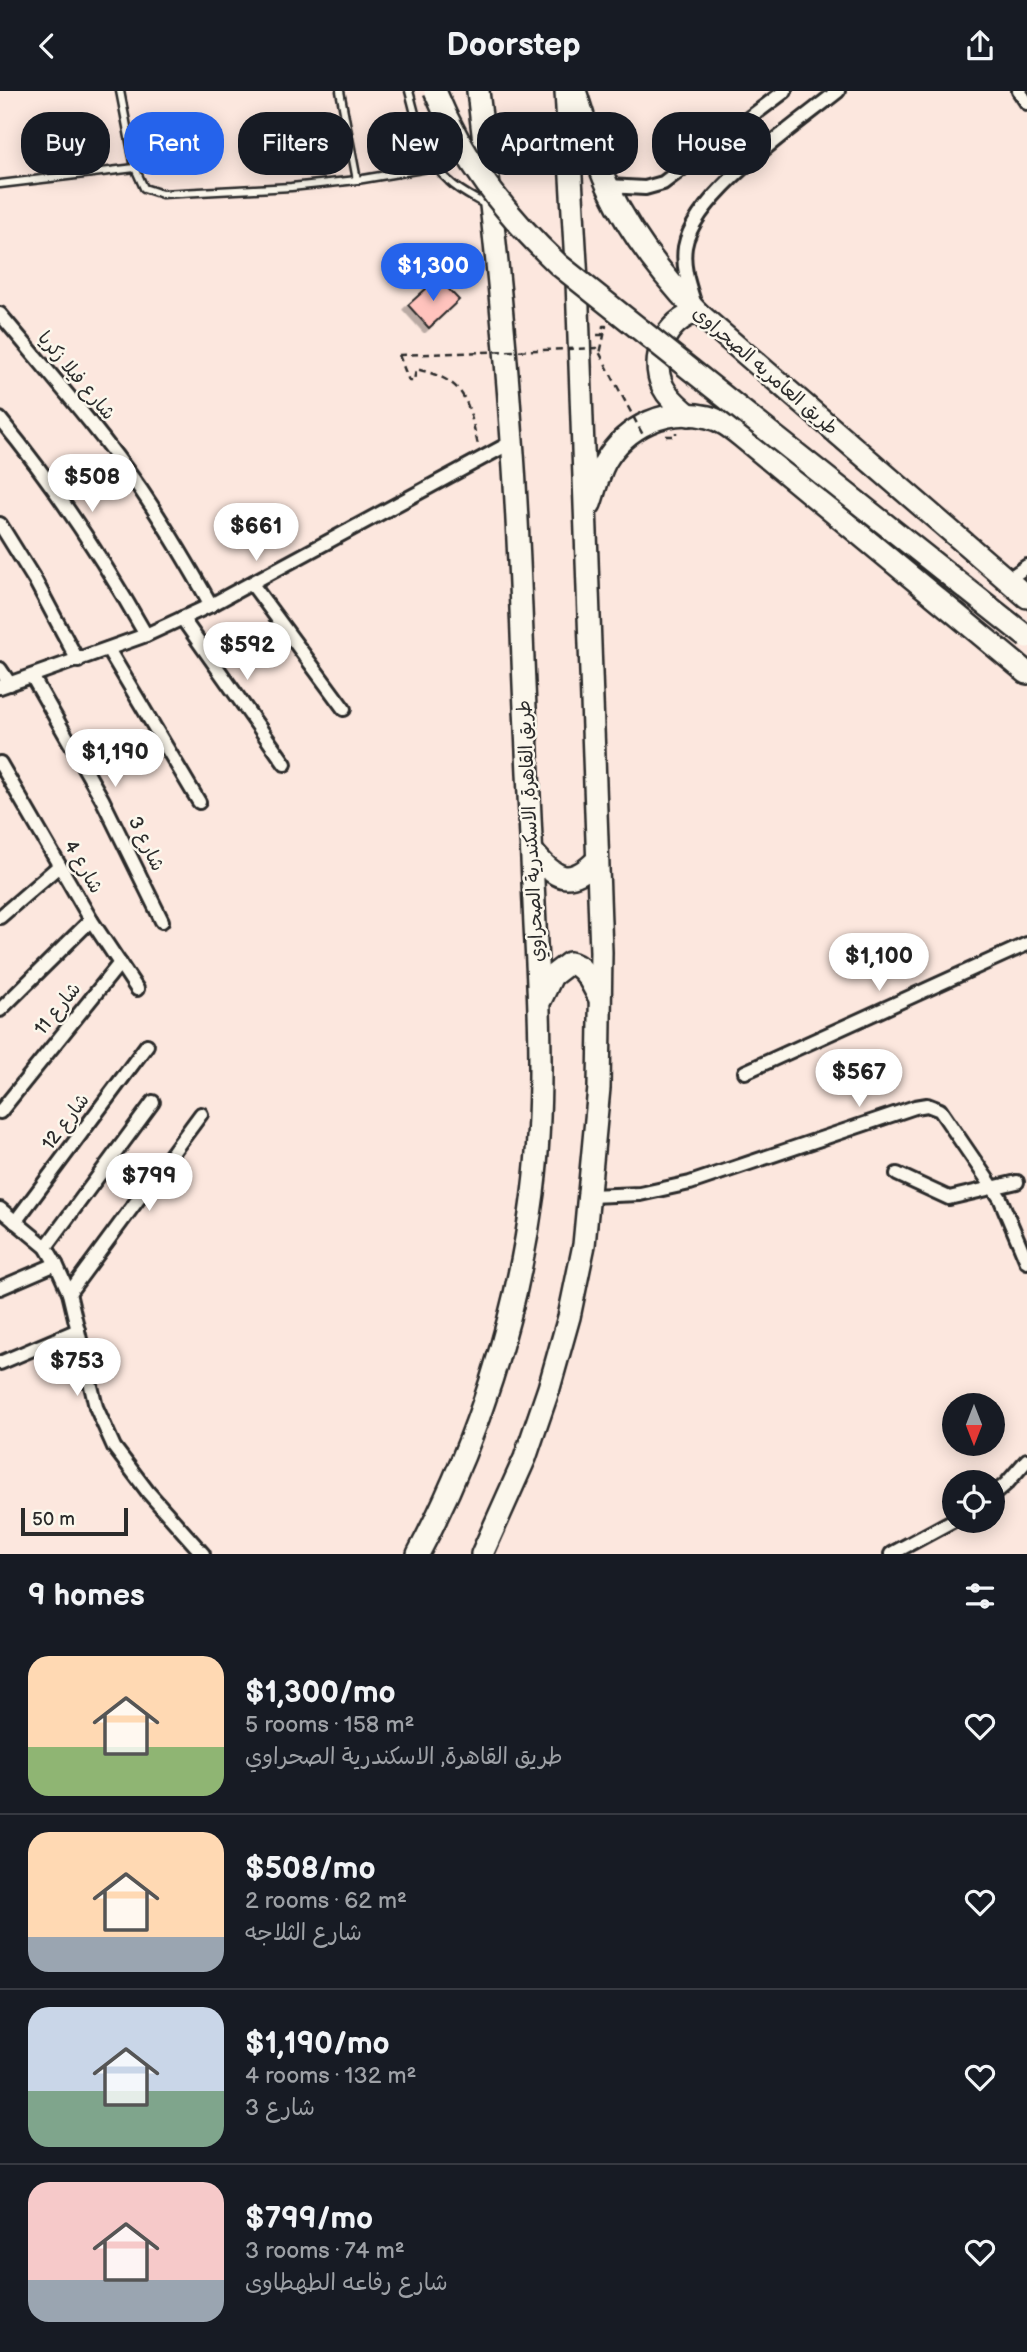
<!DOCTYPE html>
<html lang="en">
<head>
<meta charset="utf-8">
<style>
  :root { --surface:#171b24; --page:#20242c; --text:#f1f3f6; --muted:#9ea1a6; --line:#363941; --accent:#2563eb }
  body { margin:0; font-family:"Balsamiq Sans","Playpen Sans Arabic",sans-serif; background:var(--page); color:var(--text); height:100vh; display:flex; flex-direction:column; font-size:26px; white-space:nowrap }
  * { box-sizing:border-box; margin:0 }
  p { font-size:23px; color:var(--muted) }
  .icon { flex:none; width:38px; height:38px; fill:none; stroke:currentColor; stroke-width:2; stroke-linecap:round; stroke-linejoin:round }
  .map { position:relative; height:1463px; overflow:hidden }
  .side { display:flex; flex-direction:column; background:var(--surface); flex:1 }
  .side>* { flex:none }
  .guide { position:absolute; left:21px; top:21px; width:985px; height:63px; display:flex; gap:14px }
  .needle { width:46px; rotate:180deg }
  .buttons { position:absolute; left:942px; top:1302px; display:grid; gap:14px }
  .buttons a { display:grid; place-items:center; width:63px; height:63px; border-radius:50%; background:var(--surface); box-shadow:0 4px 18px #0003; font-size:35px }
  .scale { position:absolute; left:21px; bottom:18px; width:107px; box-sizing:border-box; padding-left:7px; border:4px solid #2b2b2b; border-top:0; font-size:19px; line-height:24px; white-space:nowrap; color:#2b2b2b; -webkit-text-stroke:5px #fbf7ec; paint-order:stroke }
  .price { position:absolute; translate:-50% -60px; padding:0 16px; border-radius:24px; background:#fff; color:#222; font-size:23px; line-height:46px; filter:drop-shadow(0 2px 4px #0008) }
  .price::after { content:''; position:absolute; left:50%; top:42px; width:21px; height:16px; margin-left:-10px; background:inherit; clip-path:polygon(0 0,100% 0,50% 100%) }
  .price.active { background:var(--accent); color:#fff }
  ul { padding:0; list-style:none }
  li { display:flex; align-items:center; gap:21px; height:175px; padding:0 28px }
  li+li { border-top:2px solid var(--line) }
  li span { display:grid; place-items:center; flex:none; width:196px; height:140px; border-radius:21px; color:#555 }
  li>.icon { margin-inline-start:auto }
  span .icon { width:84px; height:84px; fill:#fffc; stroke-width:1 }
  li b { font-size:30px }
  h2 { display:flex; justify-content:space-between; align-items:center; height:84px; padding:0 28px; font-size:30px }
  .pill { padding:0 24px; border-radius:28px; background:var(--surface); box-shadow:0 4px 18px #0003; font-size:24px; line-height:63px }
  .pill.active { background:var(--accent); color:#fff }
  header { display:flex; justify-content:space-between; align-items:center; height:91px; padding:0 28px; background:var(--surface); font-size:32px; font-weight:600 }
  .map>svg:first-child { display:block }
  .building { fill:#ffc3bd; stroke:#2b2b2b; stroke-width:2; filter:url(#shadow) }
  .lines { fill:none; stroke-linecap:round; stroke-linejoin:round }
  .lane-casing { stroke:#2b2b2b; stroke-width:11 }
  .street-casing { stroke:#2b2b2b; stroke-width:18 }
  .highway-casing { stroke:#2b2b2b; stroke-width:26 }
  .path { stroke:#2b2b2b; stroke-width:2.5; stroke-dasharray:7 5; stroke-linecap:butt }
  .lane { stroke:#fbf7ec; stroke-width:6 }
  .street { stroke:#fbf7ec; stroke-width:12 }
  .highway { stroke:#fbf7ec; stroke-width:21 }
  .highway-bridge-casing { stroke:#2b2b2b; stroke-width:26; stroke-linecap:butt }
  .path-bridge { stroke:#2b2b2b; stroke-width:2.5; stroke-dasharray:7 5; stroke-linecap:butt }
  .highway-bridge { stroke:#fbf7ec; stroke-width:21 }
  .labels { text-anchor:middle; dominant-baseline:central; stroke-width:5; stroke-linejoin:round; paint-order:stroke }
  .street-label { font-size:19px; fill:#2b2b2b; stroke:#fbf7ec }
</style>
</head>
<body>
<header><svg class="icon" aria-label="back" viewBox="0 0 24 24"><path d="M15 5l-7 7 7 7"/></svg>Doorstep<svg class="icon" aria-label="share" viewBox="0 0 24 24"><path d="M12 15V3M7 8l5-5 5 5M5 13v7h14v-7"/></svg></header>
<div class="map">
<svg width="1027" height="1463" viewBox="0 0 1027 1463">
  <defs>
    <filter id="shadow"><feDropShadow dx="-4.5" dy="4.5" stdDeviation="0" flood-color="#0004"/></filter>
  </defs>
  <rect width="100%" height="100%" fill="#fce7de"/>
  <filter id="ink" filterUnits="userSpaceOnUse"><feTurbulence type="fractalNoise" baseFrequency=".0143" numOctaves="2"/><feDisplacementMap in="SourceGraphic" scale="14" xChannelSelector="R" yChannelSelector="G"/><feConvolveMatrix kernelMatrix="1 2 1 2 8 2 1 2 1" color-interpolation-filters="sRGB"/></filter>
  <g filter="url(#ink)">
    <polygon class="building" points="438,187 459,209 429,237 408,214"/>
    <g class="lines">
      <defs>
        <g id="lane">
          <polyline points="120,0 135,77 144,97 162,103 291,96 357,89 434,76"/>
          <polyline points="340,0 357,89"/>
          <path d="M409,0C418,32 423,67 449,90C459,100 474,107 486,114"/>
          <polyline points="0,93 135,77"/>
        </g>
        <g id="street">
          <polyline points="1019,0 1027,12"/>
          <polyline points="608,95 645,97 663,92 785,0"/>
          <path d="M695,214C689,195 682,176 685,156C694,103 796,34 838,0"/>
          <path d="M0,223C48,281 98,337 141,399C166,436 189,475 211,514"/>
          <path d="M0,328C56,396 103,468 146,544"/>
          <polyline points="0,433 36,491 78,570"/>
          <polyline points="1007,489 1027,475"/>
          <polyline points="252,493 344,618"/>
          <polyline points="182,527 285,673"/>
          <polyline points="108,558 199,711"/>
          <polyline points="0,578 10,593"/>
          <polyline points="32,585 102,708 162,830"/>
          <polyline points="0,596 146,544 211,514 512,351"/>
          <polyline points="0,672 91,829 137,898"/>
          <polyline points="0,826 59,775"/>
          <polyline points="0,919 91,829"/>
          <polyline points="745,981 1027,853"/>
          <polyline points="0,1021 120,872"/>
          <polyline points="897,1083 949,1107 1017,1091"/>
          <polyline points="589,1105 640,1103 690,1092 915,1016 927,1014 940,1019 1000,1107 1027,1171"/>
          <polyline points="0,1118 46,1156 56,1173 69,1202 96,1316 114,1356 148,1401 203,1463"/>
          <polyline points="15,1131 147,954"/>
          <polyline points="46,1156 153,1011"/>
          <polyline points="0,1197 56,1173"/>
          <polyline points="69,1202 201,1023"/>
          <polyline points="0,1272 78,1239"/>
          <polyline points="992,1405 1007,1392 1027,1369"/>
          <polyline points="891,1463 954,1429"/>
        </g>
        <g id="highway">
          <path d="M575,0C586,32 594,67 609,98C631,144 662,184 697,221L1027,506"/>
          <path d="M689,324C679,315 669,308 663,296C649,266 666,230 697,221"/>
          <path d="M590,413C595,399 598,384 605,371C626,335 667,316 708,326C721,329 731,337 741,345L1027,582"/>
          <path d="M532,760C555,788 569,797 597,769"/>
          <path d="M541,908L552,885L569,872C585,874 592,894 599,906"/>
          <path d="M418,1463C477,1352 517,1227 533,1102C544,1014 540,922 535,834C532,762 528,690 525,617C521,528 519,438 512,349C504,232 492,116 478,0"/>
          <polyline points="482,1463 525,1367 549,1297 569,1226 584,1154 599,997 601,861 577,190 566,0"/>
        </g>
      </defs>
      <use href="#lane" class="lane-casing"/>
      <use href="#street" class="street-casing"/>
      <use href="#highway" class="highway-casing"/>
      <g class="path">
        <polyline points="597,244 602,244 603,235 606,235 600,263"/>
        <path d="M399,264L409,290H414L416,278C467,290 467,308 478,354"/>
        <polyline points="666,345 676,345 676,341"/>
      </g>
      <use href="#lane" class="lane"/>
      <use href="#street" class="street"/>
      <use href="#highway" class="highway"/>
      <defs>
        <path id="highway-bridge" d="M435,0C464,71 504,122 559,174L1027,546"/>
      </defs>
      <use href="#highway-bridge" class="highway-bridge-casing"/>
      <polyline class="path-bridge" points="399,264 597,257 644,346"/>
      <use href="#highway-bridge" class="highway-bridge"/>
    </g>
  </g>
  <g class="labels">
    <g class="street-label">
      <text transform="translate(765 280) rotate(41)">طريق العامريه الصحراوى</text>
      <text transform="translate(76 285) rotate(50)">شارع فيلا زكريا</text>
      <text transform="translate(531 740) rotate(-93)">طريق القاهرة, الاسكندرية الصحراوي</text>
      <text transform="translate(146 753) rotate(64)">شارع 3</text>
      <text transform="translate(83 776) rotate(60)">شارع 4</text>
      <text transform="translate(58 918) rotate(-51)">شارع 11</text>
      <text transform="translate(66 1031) rotate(-53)">شارع 12</text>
    </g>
  </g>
</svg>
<div class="buttons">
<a><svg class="needle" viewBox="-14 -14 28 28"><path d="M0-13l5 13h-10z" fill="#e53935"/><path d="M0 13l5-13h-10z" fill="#9ea1a6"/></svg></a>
<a><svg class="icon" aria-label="locate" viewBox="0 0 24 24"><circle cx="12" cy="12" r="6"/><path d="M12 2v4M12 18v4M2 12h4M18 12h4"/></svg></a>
</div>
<div class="scale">50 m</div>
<b class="price active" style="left:433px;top:212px">$1,300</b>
<b class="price" style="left:92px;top:423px">$508</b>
<b class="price" style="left:256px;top:472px">$661</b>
<b class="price" style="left:247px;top:591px">$592</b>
<b class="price" style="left:115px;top:698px">$1,190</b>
<b class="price" style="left:879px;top:902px">$1,100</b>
<b class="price" style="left:859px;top:1018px">$567</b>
<b class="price" style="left:149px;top:1122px">$799</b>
<b class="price" style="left:77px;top:1307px">$753</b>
<div class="guide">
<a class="pill">Buy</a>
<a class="pill active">Rent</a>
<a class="pill">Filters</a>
<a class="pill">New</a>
<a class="pill">Apartment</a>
<a class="pill">House</a>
</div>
</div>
<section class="side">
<h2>9 homes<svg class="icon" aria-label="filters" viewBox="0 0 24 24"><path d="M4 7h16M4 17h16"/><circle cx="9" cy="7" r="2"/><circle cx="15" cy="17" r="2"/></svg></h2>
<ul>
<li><span style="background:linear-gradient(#ffd9b3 65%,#8fb573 0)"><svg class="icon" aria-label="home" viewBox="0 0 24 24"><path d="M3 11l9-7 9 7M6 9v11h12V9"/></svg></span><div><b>$1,300/mo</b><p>5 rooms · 158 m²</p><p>طريق القاهرة, الاسكندرية الصحراوي</p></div><svg class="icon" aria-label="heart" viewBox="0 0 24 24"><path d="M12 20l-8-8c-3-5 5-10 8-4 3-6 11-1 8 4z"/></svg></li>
<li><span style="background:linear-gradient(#ffd9b3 75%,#9aa5b1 0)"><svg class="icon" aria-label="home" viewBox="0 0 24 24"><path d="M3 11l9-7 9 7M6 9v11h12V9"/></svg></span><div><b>$508/mo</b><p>2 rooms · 62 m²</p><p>شارع الثلاجه</p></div><svg class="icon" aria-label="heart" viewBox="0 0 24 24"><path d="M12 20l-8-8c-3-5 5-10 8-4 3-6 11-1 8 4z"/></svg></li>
<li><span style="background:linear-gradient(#c9d6e8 60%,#7fa58c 0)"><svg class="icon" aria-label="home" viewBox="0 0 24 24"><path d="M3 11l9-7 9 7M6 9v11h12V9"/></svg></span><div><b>$1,190/mo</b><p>4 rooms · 132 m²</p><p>شارع 3</p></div><svg class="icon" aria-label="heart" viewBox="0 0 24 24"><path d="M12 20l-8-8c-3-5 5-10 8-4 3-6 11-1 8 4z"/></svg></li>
<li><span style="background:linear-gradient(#f6c9c9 70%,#9aa5b1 0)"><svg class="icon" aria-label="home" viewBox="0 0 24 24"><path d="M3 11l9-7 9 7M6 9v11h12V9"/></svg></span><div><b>$799/mo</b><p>3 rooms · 74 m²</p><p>شارع رفاعه الطهطاوى</p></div><svg class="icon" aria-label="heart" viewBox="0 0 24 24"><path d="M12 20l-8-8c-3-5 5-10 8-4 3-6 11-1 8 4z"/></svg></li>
</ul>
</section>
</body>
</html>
